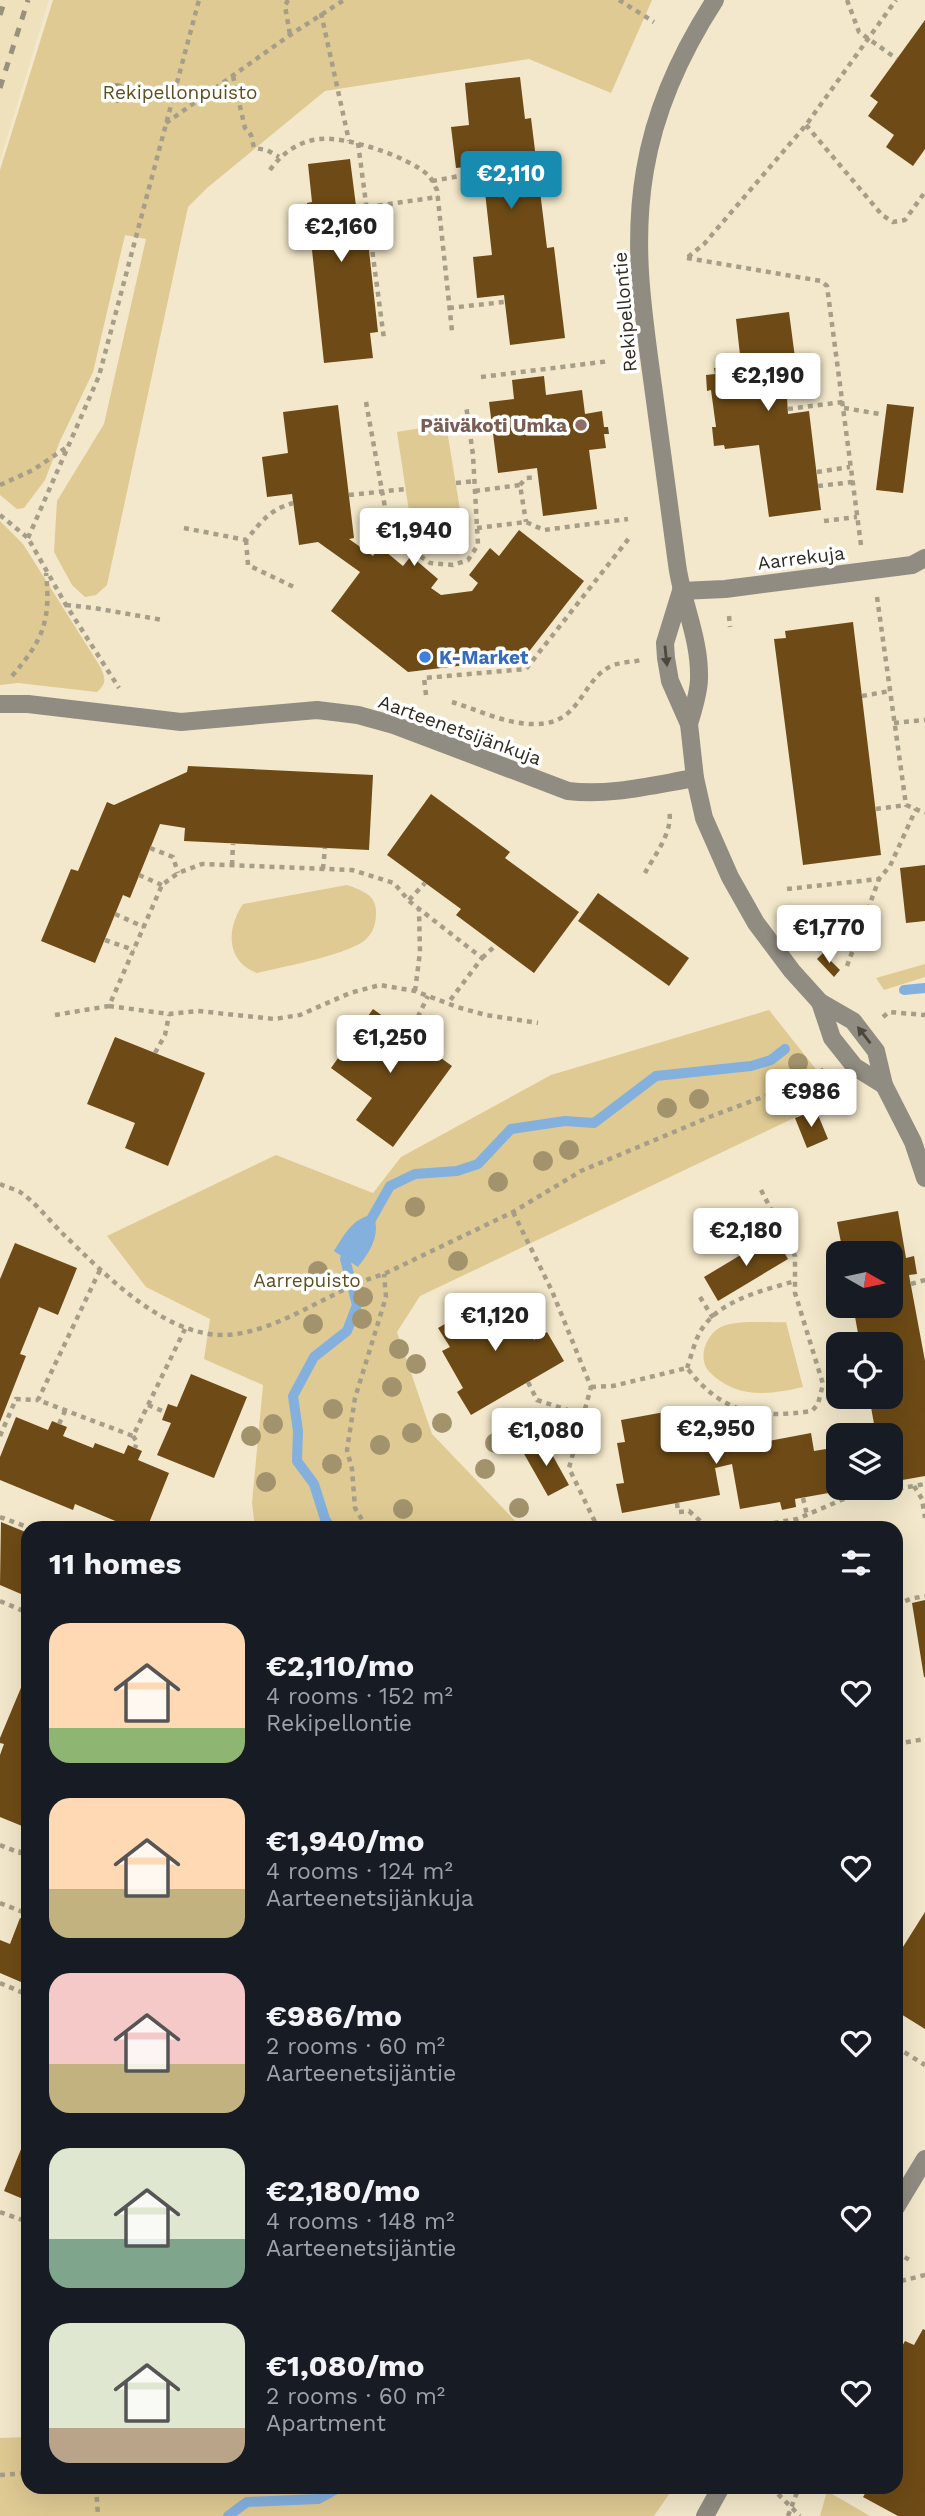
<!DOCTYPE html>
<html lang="en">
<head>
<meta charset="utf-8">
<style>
  :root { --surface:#171b24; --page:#242831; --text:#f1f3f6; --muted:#9ea1a6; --accent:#188cb0 }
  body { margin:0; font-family:"Work Sans",sans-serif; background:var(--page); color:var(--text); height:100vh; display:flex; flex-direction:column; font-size:26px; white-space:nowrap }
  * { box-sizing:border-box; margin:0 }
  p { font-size:23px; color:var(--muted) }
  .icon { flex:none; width:38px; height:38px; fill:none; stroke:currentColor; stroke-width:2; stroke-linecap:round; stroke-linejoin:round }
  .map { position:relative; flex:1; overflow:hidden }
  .details { position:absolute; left:21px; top:1521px; width:882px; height:973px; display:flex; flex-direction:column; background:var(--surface); border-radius:21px; box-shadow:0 7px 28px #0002 }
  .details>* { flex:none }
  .needle { width:46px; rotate:99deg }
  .controls { position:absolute; left:826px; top:1241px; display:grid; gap:14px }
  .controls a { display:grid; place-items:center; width:77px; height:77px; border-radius:14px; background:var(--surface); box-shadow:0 7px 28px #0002; font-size:35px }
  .price { position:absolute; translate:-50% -60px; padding:0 16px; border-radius:7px; background:#fff; color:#222; font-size:23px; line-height:46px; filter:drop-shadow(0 2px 4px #0008) }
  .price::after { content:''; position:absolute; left:50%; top:42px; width:21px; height:16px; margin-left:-10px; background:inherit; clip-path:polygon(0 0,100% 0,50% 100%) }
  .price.current { background:var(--accent); color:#fff }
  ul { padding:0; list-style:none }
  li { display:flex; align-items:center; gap:21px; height:175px; padding:0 28px }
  li span { display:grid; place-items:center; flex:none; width:196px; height:140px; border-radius:21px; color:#555 }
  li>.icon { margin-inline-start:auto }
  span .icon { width:84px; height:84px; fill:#fffc; stroke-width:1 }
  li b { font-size:30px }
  h2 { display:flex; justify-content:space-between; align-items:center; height:84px; padding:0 28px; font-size:30px }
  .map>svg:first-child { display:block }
  .built { fill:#efe1bc }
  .green { fill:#dfca93 }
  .water { fill:#84b0de }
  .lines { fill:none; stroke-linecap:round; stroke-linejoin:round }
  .stream { stroke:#84b0de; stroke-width:10 }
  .building { fill:#6e4b16 }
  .path { stroke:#a69e88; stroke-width:4.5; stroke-dasharray:5 5; stroke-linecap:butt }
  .minor { stroke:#918c81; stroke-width:18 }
  .rail { stroke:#9a917d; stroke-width:5; stroke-dasharray:9 9; stroke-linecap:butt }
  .path-bridge { stroke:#a69e88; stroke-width:4.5; stroke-dasharray:5 5; stroke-linecap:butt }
  .tree { fill:#a2936d }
  .oneway { fill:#4d483d }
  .education-dot { fill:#8d6e63; stroke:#fff; stroke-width:2.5 }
  .shop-dot { fill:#3f7fe0; stroke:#fff; stroke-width:2.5 }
  .labels { text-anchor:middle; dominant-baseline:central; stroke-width:7; stroke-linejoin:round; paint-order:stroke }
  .park-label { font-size:19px; fill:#5f4e20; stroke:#fff }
  .street-label { font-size:19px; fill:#302b20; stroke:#fff }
  .education-label { font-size:19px; font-weight:bold; fill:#785e54; stroke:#fff; text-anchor:end }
  .shop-label { font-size:19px; font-weight:bold; fill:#366cbe; stroke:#fff; text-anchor:start }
</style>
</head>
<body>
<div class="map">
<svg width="925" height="2516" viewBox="0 0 925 2516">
  <rect width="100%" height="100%" fill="#f3e8cb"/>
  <polygon class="built" points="0,0 49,0 0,161"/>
  <g class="green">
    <polygon points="53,0 652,0 611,93 529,59 325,91 207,188 188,207 107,585 96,595 85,597 72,585 54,552 57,501 104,424 146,239 125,235 93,372 60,441 45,480 24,508 17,509 0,495 0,170"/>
    <polygon points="446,424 460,510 410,518 397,432"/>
    <path d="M0,521L23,544L101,668C106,680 106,684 97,692L18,683L0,685Z"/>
    <path d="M347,885C360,890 376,894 376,911C376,921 375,929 368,937C355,954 281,967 257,973C226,961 226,929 243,904Z"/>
    <polygon points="925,964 925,977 884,990 876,978"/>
    <polygon points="769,1010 838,1097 420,1296 397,1332 432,1434 522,1528 255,1528 252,1503 263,1385 204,1359 210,1319 146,1287 107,1236 276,1155 373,1193 401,1157 551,1075"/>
    <path d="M786,1322L803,1387C781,1392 755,1397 733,1388C724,1384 713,1377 707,1369C697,1353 710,1329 726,1325C744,1320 767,1323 786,1322Z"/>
    <polygon points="28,2437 28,2487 674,2487 654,2516 0,2516 0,2438"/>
    <polygon points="827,2491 870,2516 820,2516"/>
  </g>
  <path class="water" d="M367,1216L375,1220C379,1238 369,1253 358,1267L334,1251C343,1237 350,1222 367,1216Z"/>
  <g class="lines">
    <g class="stream">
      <polyline points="904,990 925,988"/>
      <polyline points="365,1230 390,1186 415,1174 457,1171 478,1164 511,1129 565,1121 594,1123 656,1076 751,1066 771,1060 785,1049"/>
      <polyline points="331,1528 325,1519 314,1484 297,1461 298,1431 293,1396 314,1357 347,1331 357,1305 345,1259 351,1248"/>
      <polyline points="228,2516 247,2502 318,2499 340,2487"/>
    </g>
  </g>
  <g class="building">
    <polygon points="925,20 925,149 913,166 886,147 894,135 868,116 878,102 870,96"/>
    <polygon points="520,77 525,119 531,118 547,248 554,247 565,338 510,345 504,295 477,298 473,257 492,255 482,165 456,168 451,127 469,125 465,83"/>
    <polygon points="350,159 356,206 364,205 378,332 370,333 373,358 324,363 307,203 312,202 308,164"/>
    <polygon points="789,312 800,396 787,398 788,414 809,411 821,510 769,517 759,445 725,449 724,445 714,446 712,427 716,427 711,390 707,391 706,375 715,374 714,368 741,364 736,319"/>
    <polygon points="544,376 546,395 582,390 585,414 602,411 604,427 608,427 609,434 604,434 606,448 589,450 597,509 543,516 537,468 498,473 489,402 514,399 512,380"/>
    <polygon points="887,404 914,407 903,493 876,490"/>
    <polygon points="338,405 354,538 349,539 373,556 380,547 403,566 411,556 438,579 431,588 441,595 472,591 478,583 469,575 490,548 499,556 519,530 584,581 524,658 408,672 331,611 360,572 318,542 299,545 292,494 267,497 262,457 288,453 283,412"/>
    <polygon points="853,622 881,855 803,865 774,639 786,638 785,631"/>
    <polygon points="188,766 373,775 369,850 184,841 185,828 160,824 130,898 123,895 95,963 41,941 71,869 78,871 107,802 114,805 187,772"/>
    <polygon points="431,794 510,852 505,858 579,912 534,973 456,915 461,909 387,855"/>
    <polygon points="925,865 925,921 906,923 900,868"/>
    <polygon points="598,893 689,958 669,986 578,921"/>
    <polygon points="823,953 840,970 834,977 817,959"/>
    <polygon points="373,1009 452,1066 393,1147 356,1120 372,1098 331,1068"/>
    <polygon points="115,1037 205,1073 168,1166 125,1148 135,1123 87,1104"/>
    <polygon points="816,1110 828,1139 807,1148 795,1118"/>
    <polygon points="898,1211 906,1258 914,1256 917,1274 909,1275 925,1361 925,1476 891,1482 891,1435 876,1435 869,1396 891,1396 891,1344 860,1344 853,1306 891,1306 891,1253 843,1253 837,1222"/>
    <polygon points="774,1235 788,1259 718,1301 704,1277"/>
    <polygon points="15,1243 77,1268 58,1315 39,1307 20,1354 26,1356 0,1422 0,1279"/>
    <polygon points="498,1293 510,1312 516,1309 534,1340 547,1332 564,1361 471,1415 457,1392 463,1388 442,1351 450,1347 438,1328"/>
    <polygon points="191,1374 247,1397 214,1478 157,1455 171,1423 162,1420 168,1404 177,1407"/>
    <polygon points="692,1407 696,1430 705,1429 709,1452 811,1433 814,1451 838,1447 838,1488 851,1489 795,1499 796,1507 782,1510 780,1502 740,1509 732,1464 715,1468 720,1495 622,1513 616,1484 624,1483 617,1443 625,1442 621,1420"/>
    <polygon points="16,1417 48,1430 52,1421 67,1427 63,1436 93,1448 95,1443 124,1454 128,1445 142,1451 138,1460 169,1473 147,1528 132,1528 75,1504 73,1510 0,1480 0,1457"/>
    <polygon points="544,1440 569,1485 548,1496 523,1452"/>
    <polygon points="1,1522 28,1533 28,1597 0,1585"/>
    <polygon points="925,1600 925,1677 924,1677 912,1603"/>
    <polygon points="28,1671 28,1812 22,1826 0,1817 0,1755 4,1744 0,1743 0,1738"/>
    <polygon points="925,1912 925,2029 896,2011 896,1958"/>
    <polygon points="20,1918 28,1921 28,1985 0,1973 0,1940 10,1944"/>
    <polygon points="28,2132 28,2201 4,2191"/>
    <polygon points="923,2329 925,2330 925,2516 898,2516 863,2497 869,2487 896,2487 896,2357 905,2341 914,2345"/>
  </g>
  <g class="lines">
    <g class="path">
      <polyline points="288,0 285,6 290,35"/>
      <polyline points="619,0 654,22"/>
      <polyline points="847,0 859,32 897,59"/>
      <polyline points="321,13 349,141"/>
      <polyline points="233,76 245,128 251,135 254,148 267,150 279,157"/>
      <polyline points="166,123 290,35 344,0"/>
      <polyline points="806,125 882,215 893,222 905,220 925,192"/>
      <polyline points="358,143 384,339"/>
      <path d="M270,170C282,153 299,141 320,139C346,136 410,157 429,176C432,179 434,185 437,190L452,331"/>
      <polyline points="432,181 482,172"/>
      <polyline points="368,207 438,197"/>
      <polyline points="688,257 704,244 806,125 896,0"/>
      <polyline points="687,258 821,281 827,286 861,545"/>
      <polyline points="449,308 504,302"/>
      <polyline points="481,377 610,361"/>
      <polyline points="366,402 388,524 406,546 430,563 453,565 468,560 478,545 473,455 466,405"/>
      <polyline points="844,408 880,414"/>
      <polyline points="788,409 843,402"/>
      <polyline points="817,472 850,467"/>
      <polyline points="456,483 475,481"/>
      <polyline points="0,485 33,470 67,447"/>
      <polyline points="520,485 526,478 536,477"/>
      <polyline points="818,486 853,482"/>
      <polyline points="475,491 520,485 526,522"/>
      <polyline points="349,495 406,489"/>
      <polyline points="0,515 28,538 66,605 119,688"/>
      <polyline points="824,521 857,517"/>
      <path d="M184,528L246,540C262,521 269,510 293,503"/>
      <polyline points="477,528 526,522 544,530 628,519"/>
      <polyline points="28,538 99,376 199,0"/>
      <polyline points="246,540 248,565 296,588"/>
      <polyline points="877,597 906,805 925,813"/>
      <polyline points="66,605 94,608 163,620"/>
      <polyline points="729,616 730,627"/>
      <path d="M12,676C43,640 51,621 46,573"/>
      <polyline points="426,695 424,678 526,669 630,537"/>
      <polyline points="862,696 890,691"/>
      <path d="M452,702C478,710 508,725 536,724C583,724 581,677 614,665C622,662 632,662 641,660"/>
      <polyline points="894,723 925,720"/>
      <polyline points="876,809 906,805"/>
      <polyline points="150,848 173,857 178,873"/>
      <polyline points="232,865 233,844"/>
      <polyline points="323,869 325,848"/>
      <path d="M645,873C654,856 674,831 669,810"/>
      <polyline points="139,875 162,885"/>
      <polyline points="787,889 879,879 890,866 916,809"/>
      <polyline points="409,900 425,883"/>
      <polyline points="115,914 144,927"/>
      <polyline points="105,940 134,950"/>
      <polyline points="482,958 496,945"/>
      <polyline points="847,966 879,879"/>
      <polyline points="415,991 420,952 419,910"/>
      <polyline points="109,1006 169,1014 198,1011 274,1019 300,1015 350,993 380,985 415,991 457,1007 486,1015 538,1023"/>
      <polyline points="55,1015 109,1006 162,885 178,873 202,864 352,870 394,883 409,901 482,958 448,1003"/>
      <polyline points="883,1017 889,1012 925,1015"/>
      <polyline points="409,1035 428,996"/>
      <polyline points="155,1053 165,1035 169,1015"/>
      <path d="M0,1184C6,1187 14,1189 20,1192C35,1202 49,1220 62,1233C106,1275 170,1344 236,1334C289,1326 332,1289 384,1274L513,1212L581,1171L712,1116L813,1078L824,1069"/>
      <polyline points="513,1212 552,1291 591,1387 569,1468 598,1528"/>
      <polyline points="100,1270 38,1400 133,1436 185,1329"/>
      <polyline points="911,1284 925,1280"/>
      <polyline points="700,1297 713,1318"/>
      <path d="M687,1368C691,1357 694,1343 700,1332C718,1300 762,1291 795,1281"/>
      <polyline points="528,1382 537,1400 583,1415"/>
      <path d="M591,1387L613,1386L687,1368C722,1413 756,1419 812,1411L818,1404L823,1384L795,1293V1256L760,1188"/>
      <polyline points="148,1405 165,1412"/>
      <polyline points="59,1424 65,1411"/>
      <polyline points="0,1436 16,1399 38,1400"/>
      <polyline points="133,1436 137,1442 135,1448"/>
      <polyline points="914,1486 922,1499 925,1518"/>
      <polyline points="803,1498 807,1515"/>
      <polyline points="677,1503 678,1512 689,1511 708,1528"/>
      <polyline points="0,1517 30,1528"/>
      <polyline points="367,1528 355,1508 352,1469 347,1450 355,1398 386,1297 384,1274"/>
      <polyline points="744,1528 797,1519 846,1498 925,1484"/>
      <polyline points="0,1601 28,1613"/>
      <polyline points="896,1605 910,1599 925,1596"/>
      <polyline points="896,1744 925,1739"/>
      <polyline points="896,1755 900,1788 896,1814"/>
      <polyline points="0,1845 20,1853 28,1833"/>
      <polyline points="0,1903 28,1914"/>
      <polyline points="0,1983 28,1995"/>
      <polyline points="896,2047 925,2065"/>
      <polyline points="0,2212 28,2222"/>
      <polyline points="896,2252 913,2262"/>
      <polyline points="901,2281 925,2275"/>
      <polyline points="0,2475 28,2473"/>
      <polyline points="96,2487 98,2516"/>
      <polyline points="771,2487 800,2516"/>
    </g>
    <g class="minor">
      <polyline points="681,591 665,643 666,658 670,681 689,724 695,778 704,818 730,877 756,923 792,971 820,1002 853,1021 876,1051 884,1085 913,1142 925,1178"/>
      <polyline points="681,591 725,589 912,565 925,558"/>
      <path d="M0,704H28L181,722L317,710L358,715L394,725L568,791C611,796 653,785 695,778"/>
      <path d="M689,724C693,710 699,693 699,678C700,638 682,603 677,564C669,505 661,445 653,386C643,312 632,245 645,170C655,110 682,51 715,0"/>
      <polyline points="820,1002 832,1038 855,1067 884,1085"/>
      <polyline points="896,2207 925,2159"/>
      <polyline points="705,2516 721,2487"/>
    </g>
    <g class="rail">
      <polyline points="0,15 5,0"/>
      <polyline points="0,88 28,0"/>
    </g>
    <polyline class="path-bridge" points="788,2516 799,2487"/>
  </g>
  <g class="tree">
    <circle cx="117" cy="93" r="10"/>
    <circle cx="798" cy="1063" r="10"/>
    <circle cx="699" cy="1099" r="10"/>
    <circle cx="667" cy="1108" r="10"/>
    <circle cx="569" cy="1150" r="10"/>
    <circle cx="543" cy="1161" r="10"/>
    <circle cx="498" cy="1182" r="10"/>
    <circle cx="415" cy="1207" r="10"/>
    <circle cx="458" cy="1261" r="10"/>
    <circle cx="318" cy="1271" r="10"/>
    <circle cx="363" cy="1297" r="10"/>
    <circle cx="362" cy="1319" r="10"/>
    <circle cx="313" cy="1324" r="10"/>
    <circle cx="399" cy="1349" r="10"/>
    <circle cx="416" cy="1364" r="10"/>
    <circle cx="392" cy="1387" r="10"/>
    <circle cx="333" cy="1409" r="10"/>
    <circle cx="442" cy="1423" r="10"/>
    <circle cx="273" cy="1424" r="10"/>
    <circle cx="412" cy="1433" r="10"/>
    <circle cx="251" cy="1436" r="10"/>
    <circle cx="495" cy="1443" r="10"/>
    <circle cx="380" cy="1445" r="10"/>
    <circle cx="332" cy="1464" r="10"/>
    <circle cx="485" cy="1469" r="10"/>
    <circle cx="266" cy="1482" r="10"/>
    <circle cx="519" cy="1508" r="10"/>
    <circle cx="403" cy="1509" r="10"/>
  </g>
  <defs><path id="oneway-solid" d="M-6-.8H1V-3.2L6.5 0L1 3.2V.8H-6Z" transform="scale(1.75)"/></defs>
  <g class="oneway">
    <use href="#oneway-solid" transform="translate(666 656) rotate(84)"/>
    <use href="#oneway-solid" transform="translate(864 1035) rotate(-128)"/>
  </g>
  <circle class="education-dot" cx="581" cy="425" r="7"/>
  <circle class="shop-dot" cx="425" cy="657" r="7"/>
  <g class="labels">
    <g class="park-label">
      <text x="180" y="92">Rekipellonpuisto</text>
      <text x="307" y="1280">Aarrepuisto</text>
    </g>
    <g class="street-label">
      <text transform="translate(625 312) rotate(-95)">Rekipellontie</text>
      <text transform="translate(801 558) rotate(-7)">Aarrekuja</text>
      <text transform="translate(460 730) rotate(20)">Aarteenetsijänkuja</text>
    </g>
    <g class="education-label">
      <text x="567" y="425">Päiväkoti Umka</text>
    </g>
    <g class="shop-label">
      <text x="439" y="657">K-Market</text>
    </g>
  </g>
</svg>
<div class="controls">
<a><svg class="needle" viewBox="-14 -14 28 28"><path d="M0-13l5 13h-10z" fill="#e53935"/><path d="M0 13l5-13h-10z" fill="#9ea1a6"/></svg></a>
<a><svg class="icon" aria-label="locate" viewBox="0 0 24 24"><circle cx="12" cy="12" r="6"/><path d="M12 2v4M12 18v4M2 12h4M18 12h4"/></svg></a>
<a><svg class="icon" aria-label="layers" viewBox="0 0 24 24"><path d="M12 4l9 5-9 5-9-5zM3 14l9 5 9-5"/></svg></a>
</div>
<b class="price current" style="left:511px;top:211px">€2,110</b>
<b class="price" style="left:341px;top:264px">€2,160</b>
<b class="price" style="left:768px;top:413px">€2,190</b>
<b class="price" style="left:414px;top:568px">€1,940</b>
<b class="price" style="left:829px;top:965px">€1,770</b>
<b class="price" style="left:390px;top:1075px">€1,250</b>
<b class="price" style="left:811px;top:1129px">€986</b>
<b class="price" style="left:746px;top:1268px">€2,180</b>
<b class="price" style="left:495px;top:1353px">€1,120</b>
<b class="price" style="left:716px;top:1466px">€2,950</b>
<b class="price" style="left:546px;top:1468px">€1,080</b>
<section class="details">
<h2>11 homes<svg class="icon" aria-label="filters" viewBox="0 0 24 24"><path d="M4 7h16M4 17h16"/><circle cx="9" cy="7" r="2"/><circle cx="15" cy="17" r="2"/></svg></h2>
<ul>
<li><span style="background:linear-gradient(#ffd9b3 75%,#8fb573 0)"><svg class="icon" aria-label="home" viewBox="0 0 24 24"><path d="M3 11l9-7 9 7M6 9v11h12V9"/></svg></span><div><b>€2,110/mo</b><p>4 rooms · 152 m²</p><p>Rekipellontie</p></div><svg class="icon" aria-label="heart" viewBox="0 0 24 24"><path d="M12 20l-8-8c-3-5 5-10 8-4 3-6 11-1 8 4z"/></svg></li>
<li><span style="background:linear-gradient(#ffd9b3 65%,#c2b280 0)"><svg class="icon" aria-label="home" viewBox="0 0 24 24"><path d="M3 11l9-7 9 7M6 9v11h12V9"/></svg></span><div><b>€1,940/mo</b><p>4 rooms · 124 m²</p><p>Aarteenetsijänkuja</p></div><svg class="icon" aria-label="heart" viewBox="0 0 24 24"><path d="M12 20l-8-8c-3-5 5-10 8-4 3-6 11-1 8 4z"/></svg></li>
<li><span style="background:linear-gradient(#f6c9c9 65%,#c2b280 0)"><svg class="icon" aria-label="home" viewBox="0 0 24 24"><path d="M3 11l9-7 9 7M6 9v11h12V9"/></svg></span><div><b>€986/mo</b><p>2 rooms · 60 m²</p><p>Aarteenetsijäntie</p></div><svg class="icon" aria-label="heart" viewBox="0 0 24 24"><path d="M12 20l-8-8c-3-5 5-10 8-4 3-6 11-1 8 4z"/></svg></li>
<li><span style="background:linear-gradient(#dfe7d0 65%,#7fa58c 0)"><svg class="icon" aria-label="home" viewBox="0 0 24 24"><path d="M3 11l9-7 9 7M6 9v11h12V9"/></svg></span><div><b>€2,180/mo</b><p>4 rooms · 148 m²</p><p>Aarteenetsijäntie</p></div><svg class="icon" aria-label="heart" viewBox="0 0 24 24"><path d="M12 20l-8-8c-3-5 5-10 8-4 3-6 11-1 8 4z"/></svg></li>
<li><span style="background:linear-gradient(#dfe7d0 75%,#b9a48a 0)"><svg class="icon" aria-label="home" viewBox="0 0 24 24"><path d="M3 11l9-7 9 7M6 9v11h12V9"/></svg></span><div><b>€1,080/mo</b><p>2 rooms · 60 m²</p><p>Apartment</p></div><svg class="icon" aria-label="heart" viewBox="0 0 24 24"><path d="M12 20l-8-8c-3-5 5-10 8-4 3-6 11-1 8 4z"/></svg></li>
</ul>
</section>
</div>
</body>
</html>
